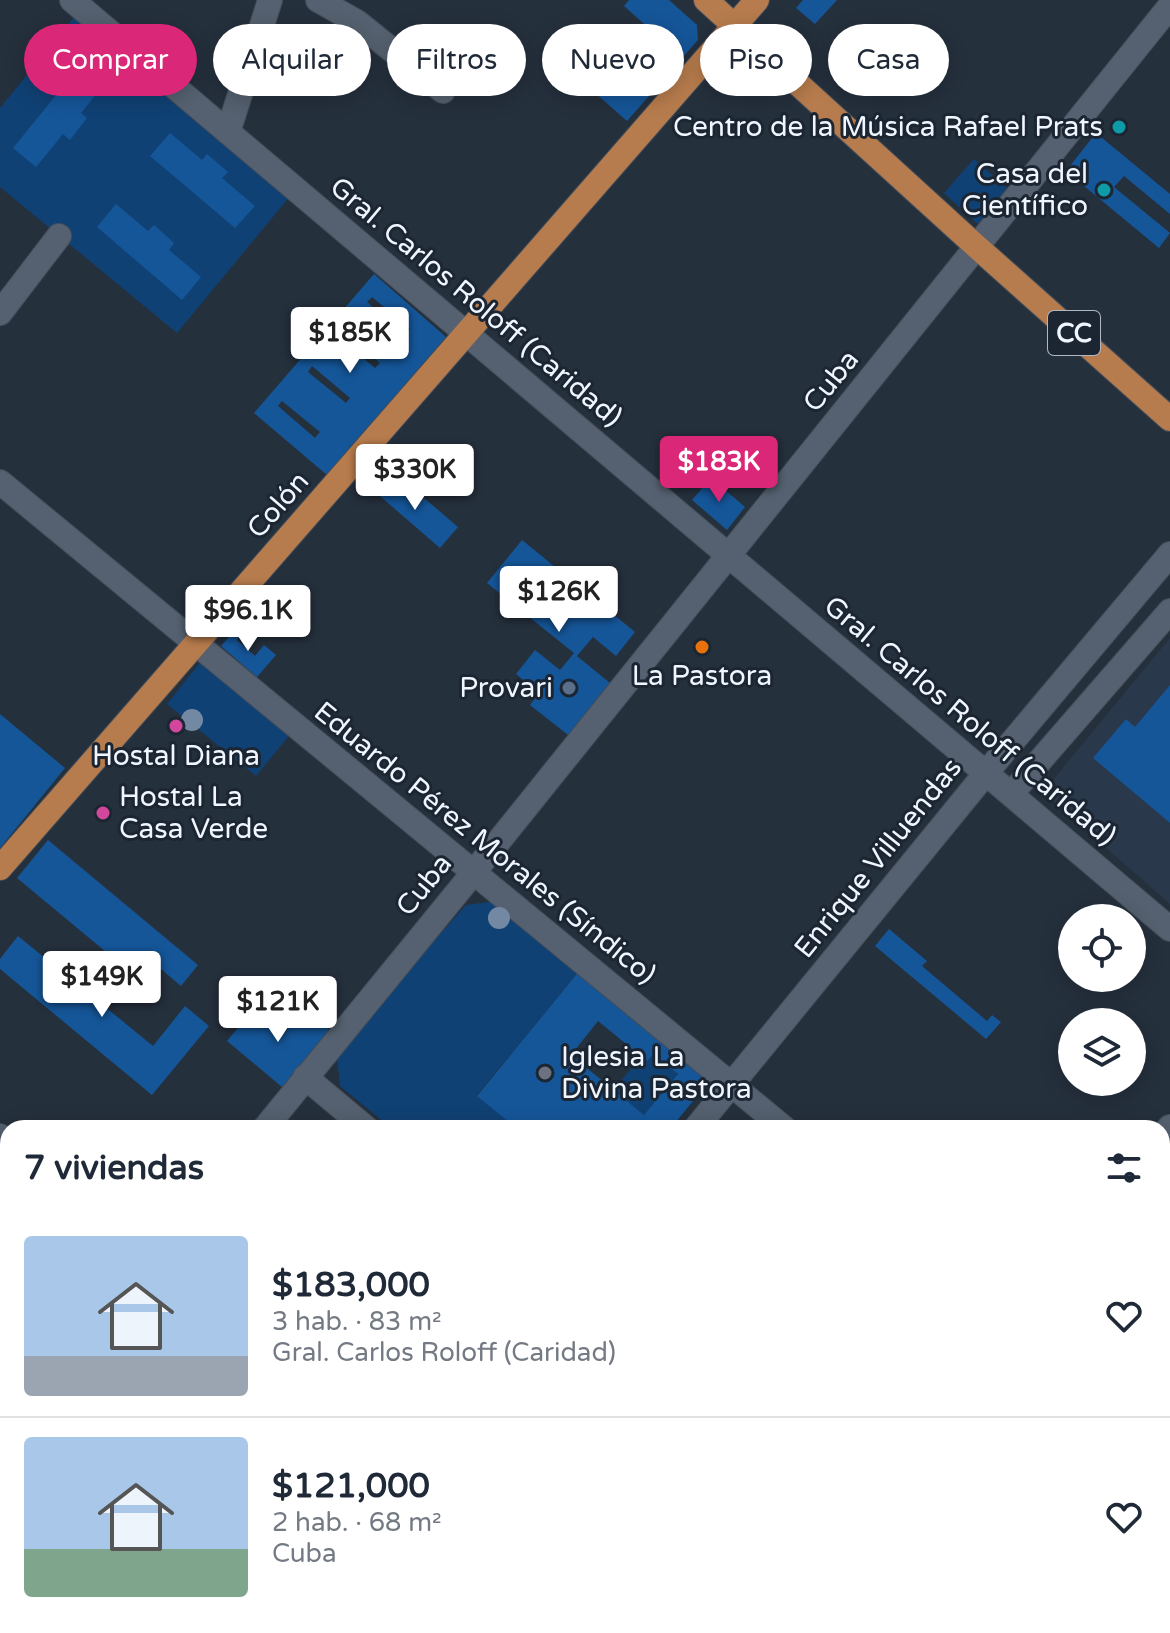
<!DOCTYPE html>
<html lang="es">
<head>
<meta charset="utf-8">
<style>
  :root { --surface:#fff; --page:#f2f2f3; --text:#1f2937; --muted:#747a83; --line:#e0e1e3; --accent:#db2777 }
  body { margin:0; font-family:"Varela Round",sans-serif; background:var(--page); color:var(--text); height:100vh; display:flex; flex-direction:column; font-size:30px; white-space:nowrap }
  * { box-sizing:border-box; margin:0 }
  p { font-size:26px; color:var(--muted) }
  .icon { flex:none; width:44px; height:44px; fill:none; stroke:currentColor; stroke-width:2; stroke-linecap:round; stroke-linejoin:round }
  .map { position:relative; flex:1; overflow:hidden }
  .details { position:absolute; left:0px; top:1120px; width:1170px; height:514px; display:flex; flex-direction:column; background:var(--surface); border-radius:24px 24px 0 0; box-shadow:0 4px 20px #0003 }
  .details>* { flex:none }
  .guide { position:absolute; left:24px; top:24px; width:1122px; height:72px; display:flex; gap:16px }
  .tools { position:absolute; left:1058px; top:904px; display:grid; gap:16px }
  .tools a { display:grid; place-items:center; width:88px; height:88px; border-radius:50%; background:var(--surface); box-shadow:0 4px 20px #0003; font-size:40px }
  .price { position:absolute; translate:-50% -68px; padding:0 18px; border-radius:8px; background:#fff; color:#222; font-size:26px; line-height:52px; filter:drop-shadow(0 2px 4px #0008) }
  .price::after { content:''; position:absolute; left:50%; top:48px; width:24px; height:18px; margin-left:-12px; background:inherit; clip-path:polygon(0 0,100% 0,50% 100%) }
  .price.selected { background:var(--accent); color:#fff }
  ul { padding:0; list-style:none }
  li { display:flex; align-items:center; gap:24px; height:200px; padding:0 24px }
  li+li { border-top:2px solid var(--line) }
  li span { display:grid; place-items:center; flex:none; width:224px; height:160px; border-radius:8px; color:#555 }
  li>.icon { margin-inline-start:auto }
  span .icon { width:96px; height:96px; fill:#fffc; stroke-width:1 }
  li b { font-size:34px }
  h2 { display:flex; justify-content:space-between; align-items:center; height:96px; padding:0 24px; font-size:34px }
  .pill { padding:0 28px; border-radius:36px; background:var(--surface); box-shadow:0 4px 20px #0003; font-size:28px; line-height:72px }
  .pill.selected { background:var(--accent); color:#fff }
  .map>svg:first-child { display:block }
  .built { fill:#29384b }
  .green { fill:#104174 }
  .building { fill:#155699; fill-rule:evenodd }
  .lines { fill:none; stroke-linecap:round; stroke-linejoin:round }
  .minor-casing { stroke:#444d59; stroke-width:26 }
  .major-casing { stroke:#444d59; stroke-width:26 }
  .minor { stroke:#556170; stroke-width:24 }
  .major { stroke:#b77c4d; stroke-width:24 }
  .tree { fill:#7389a3 }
  .culture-dot { fill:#0f9aa8; stroke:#1c2633; stroke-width:3 }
  .food-dot { fill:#e8710a; stroke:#1c2633; stroke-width:3 }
  .service-dot { fill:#5c6f8a; stroke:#1c2633; stroke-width:3 }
  .hotel-dot { fill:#d1479c; stroke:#1c2633; stroke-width:3 }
  .worship-dot { fill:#6b7280; stroke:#1c2633; stroke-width:3 }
  .labels { text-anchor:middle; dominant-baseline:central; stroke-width:6; stroke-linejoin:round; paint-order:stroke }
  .shield { fill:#1c2633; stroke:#b0b8c2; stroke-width:2 }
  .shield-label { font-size:26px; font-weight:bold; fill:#eff6ff }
  .poi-label { font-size:28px; fill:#eff6ff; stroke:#1c2633; text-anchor:end }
  .street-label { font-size:28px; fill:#eff6ff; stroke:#1c2633 }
</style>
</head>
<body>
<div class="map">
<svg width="1170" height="1633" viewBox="0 0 1170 1633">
  <rect width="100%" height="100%" fill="#25303d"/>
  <polygon class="built" points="1170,638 1170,904 1043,792"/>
  <g class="green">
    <polygon points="75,16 291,195 177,333 0,187 0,108"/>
    <polygon points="974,159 1008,189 978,224 944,193"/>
    <polygon points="202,660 292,732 256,776 167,704"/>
    <polygon points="497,901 580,970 477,1095 516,1128 391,1128 340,1086 337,1057 401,978 466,905"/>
    <polygon points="654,1054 678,1074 644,1115 613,1090 641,1057 647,1061"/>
  </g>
  <g class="building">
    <polygon points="629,0 669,0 697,25 698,40 682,58 624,6"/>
    <polygon points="803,0 837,0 815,24 796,8"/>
    <polygon points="594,38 640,79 650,67 664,79 627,121 568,69"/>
    <polygon points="83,62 107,81 81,113 87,118 70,140 63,134 36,167 13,148"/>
    <polygon points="170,133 202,160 207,154 228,172 222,178 255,206 235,228 150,156"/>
    <polygon points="1096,133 1170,194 1170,214 1124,176 1114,187 1170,233 1159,248 1066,171"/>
    <polygon points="116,204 148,231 154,225 174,243 169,250 201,277 182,300 97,227"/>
    <path d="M374,274L446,337L327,475L254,413ZM372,297L410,329L405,334L367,302ZM342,332L380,363L375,368L338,337ZM312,366L350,398L346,403L308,372ZM282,401L320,432L315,438L278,406Z"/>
    <polygon points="377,472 416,506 424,498 458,527 440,548 366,484"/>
    <polygon points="711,478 745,507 727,530 692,500"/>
    <polygon points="522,540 635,632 616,656 593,637 577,656 610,683 568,735 530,705 539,693 516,674 535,650 560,670 574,653 487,583"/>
    <polygon points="240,624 245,629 237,640 255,656 264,645 276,655 257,677 221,646"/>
    <polygon points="1170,685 1170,823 1093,758 1126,719 1135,727"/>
    <polygon points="0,714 65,768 0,848"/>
    <polygon points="48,840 198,965 181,986 143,954 129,971 17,878"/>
    <polygon points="889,929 927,961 922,966 987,1021 992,1015 1001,1022 986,1039 875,946"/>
    <polygon points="18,936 153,1046 185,1006 209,1026 152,1095 0,969 0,959"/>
    <path d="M580,970L711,1079L671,1128H516L477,1096ZM598,1021L647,1061L654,1054L678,1074L644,1115L571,1055Z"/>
    <polygon points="304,1009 329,1030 282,1087 227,1041 253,1010 283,1035"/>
    <polygon points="0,1345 8,1351 8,1432 0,1442"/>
    <polygon points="85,1626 138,1626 142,1628 138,1633 80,1633"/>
    <polygon points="971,1626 998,1626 992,1633 979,1633"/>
  </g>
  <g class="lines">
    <defs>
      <g id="minor">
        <polyline points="72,0 1170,929"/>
        <polyline points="318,0 357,22 443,91"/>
        <polyline points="228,132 270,0"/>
        <polyline points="0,313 59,236"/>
        <polyline points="0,482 784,1128"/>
        <polyline points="1011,794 1170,611"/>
        <polyline points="305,1077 366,1128"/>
        <polyline points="265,1128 474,872 1170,6"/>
        <polyline points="696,1128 986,773 1170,554"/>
        <polyline points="0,1136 8,1142"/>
        <polyline points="1162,1136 1170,1127"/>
        <polyline points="1162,1442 1170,1448"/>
        <polyline points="0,1461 8,1451"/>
        <polyline points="1162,1558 1170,1546"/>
        <polyline points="549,1626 557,1633"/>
        <polyline points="948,1626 956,1633"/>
        <polyline points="284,1633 289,1626"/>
        <polyline points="709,1633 715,1626"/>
        <polyline points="1113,1633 1118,1626"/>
      </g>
      <g id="major">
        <polyline points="706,0 977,247 1170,419"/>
        <polyline points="0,868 757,0"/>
      </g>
    </defs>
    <use href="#minor" class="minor-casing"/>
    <use href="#major" class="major-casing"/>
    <use href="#minor" class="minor"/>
    <use href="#major" class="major"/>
  </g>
  <g class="tree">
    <circle cx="192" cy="720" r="11"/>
    <circle cx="499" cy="918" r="11"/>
  </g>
  <g class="culture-dot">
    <circle cx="1119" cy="127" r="8"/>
    <circle cx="1104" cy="190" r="8"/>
  </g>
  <circle class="food-dot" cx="702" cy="647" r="8"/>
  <circle class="service-dot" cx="569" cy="688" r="8"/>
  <g class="hotel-dot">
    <circle cx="176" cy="726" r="8"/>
    <circle cx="103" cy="813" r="8"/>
  </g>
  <circle class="worship-dot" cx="545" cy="1073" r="8"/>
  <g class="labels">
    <rect class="shield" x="1048" y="311" width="52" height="44" rx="6"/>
    <g class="shield-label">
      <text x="1074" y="333">CC</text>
    </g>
    <g class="poi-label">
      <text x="1103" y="127">Centro de la Música Rafael Prats</text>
      <text x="1088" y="174">Casa del<tspan x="1088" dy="32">Científico</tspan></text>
      <text x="702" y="676" text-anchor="middle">La Pastora</text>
      <text x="553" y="688">Provari</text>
      <text x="176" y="756" text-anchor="middle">Hostal Diana</text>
      <text x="119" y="797" text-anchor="start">Hostal La<tspan x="119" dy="32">Casa Verde</tspan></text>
      <text x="561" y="1057" text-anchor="start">Iglesia La<tspan x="561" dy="32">Divina Pastora</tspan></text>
    </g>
    <g class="street-label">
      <text transform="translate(476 302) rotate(40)">Gral. Carlos Roloff (Caridad)</text>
      <text transform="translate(831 381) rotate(-51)">Cuba</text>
      <text transform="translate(278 505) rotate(-49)">Colón</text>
      <text transform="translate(970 721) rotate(40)">Gral. Carlos Roloff (Caridad)</text>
      <text transform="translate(485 843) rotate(39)">Eduardo Pérez Morales (Síndico)</text>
      <text transform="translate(878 858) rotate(-51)">Enrique Villuendas</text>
      <text transform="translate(424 885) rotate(-51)">Cuba</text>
    </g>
  </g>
</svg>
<div class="tools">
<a><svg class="icon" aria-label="locate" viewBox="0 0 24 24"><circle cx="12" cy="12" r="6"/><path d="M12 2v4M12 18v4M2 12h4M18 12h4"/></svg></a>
<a><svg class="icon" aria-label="layers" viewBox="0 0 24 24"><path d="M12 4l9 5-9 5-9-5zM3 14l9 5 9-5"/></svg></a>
</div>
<b class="price" style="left:350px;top:375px">$185K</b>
<b class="price selected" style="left:719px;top:504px">$183K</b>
<b class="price" style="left:415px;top:512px">$330K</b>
<b class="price" style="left:559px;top:634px">$126K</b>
<b class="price" style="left:248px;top:653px">$96.1K</b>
<b class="price" style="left:102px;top:1019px">$149K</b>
<b class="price" style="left:278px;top:1044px">$121K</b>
<div class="guide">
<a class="pill selected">Comprar</a>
<a class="pill">Alquilar</a>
<a class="pill">Filtros</a>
<a class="pill">Nuevo</a>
<a class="pill">Piso</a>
<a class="pill">Casa</a>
</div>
<section class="details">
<h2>7 viviendas<svg class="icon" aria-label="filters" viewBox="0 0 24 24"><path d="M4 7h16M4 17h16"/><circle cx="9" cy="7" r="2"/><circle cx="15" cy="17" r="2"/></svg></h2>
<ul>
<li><span style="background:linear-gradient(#a9c7e8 75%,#9aa5b1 0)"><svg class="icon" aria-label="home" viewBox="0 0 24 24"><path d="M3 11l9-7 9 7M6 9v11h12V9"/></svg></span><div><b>$183,000</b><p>3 hab. · 83 m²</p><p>Gral. Carlos Roloff (Caridad)</p></div><svg class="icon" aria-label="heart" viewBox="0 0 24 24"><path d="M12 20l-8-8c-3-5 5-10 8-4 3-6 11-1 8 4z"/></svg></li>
<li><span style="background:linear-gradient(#a9c7e8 70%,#7fa58c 0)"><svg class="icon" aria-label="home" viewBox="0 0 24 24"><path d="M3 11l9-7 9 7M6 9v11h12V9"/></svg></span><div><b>$121,000</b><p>2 hab. · 68 m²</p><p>Cuba</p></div><svg class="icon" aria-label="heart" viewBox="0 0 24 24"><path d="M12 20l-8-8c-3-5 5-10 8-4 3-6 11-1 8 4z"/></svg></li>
</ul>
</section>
</div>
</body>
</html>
